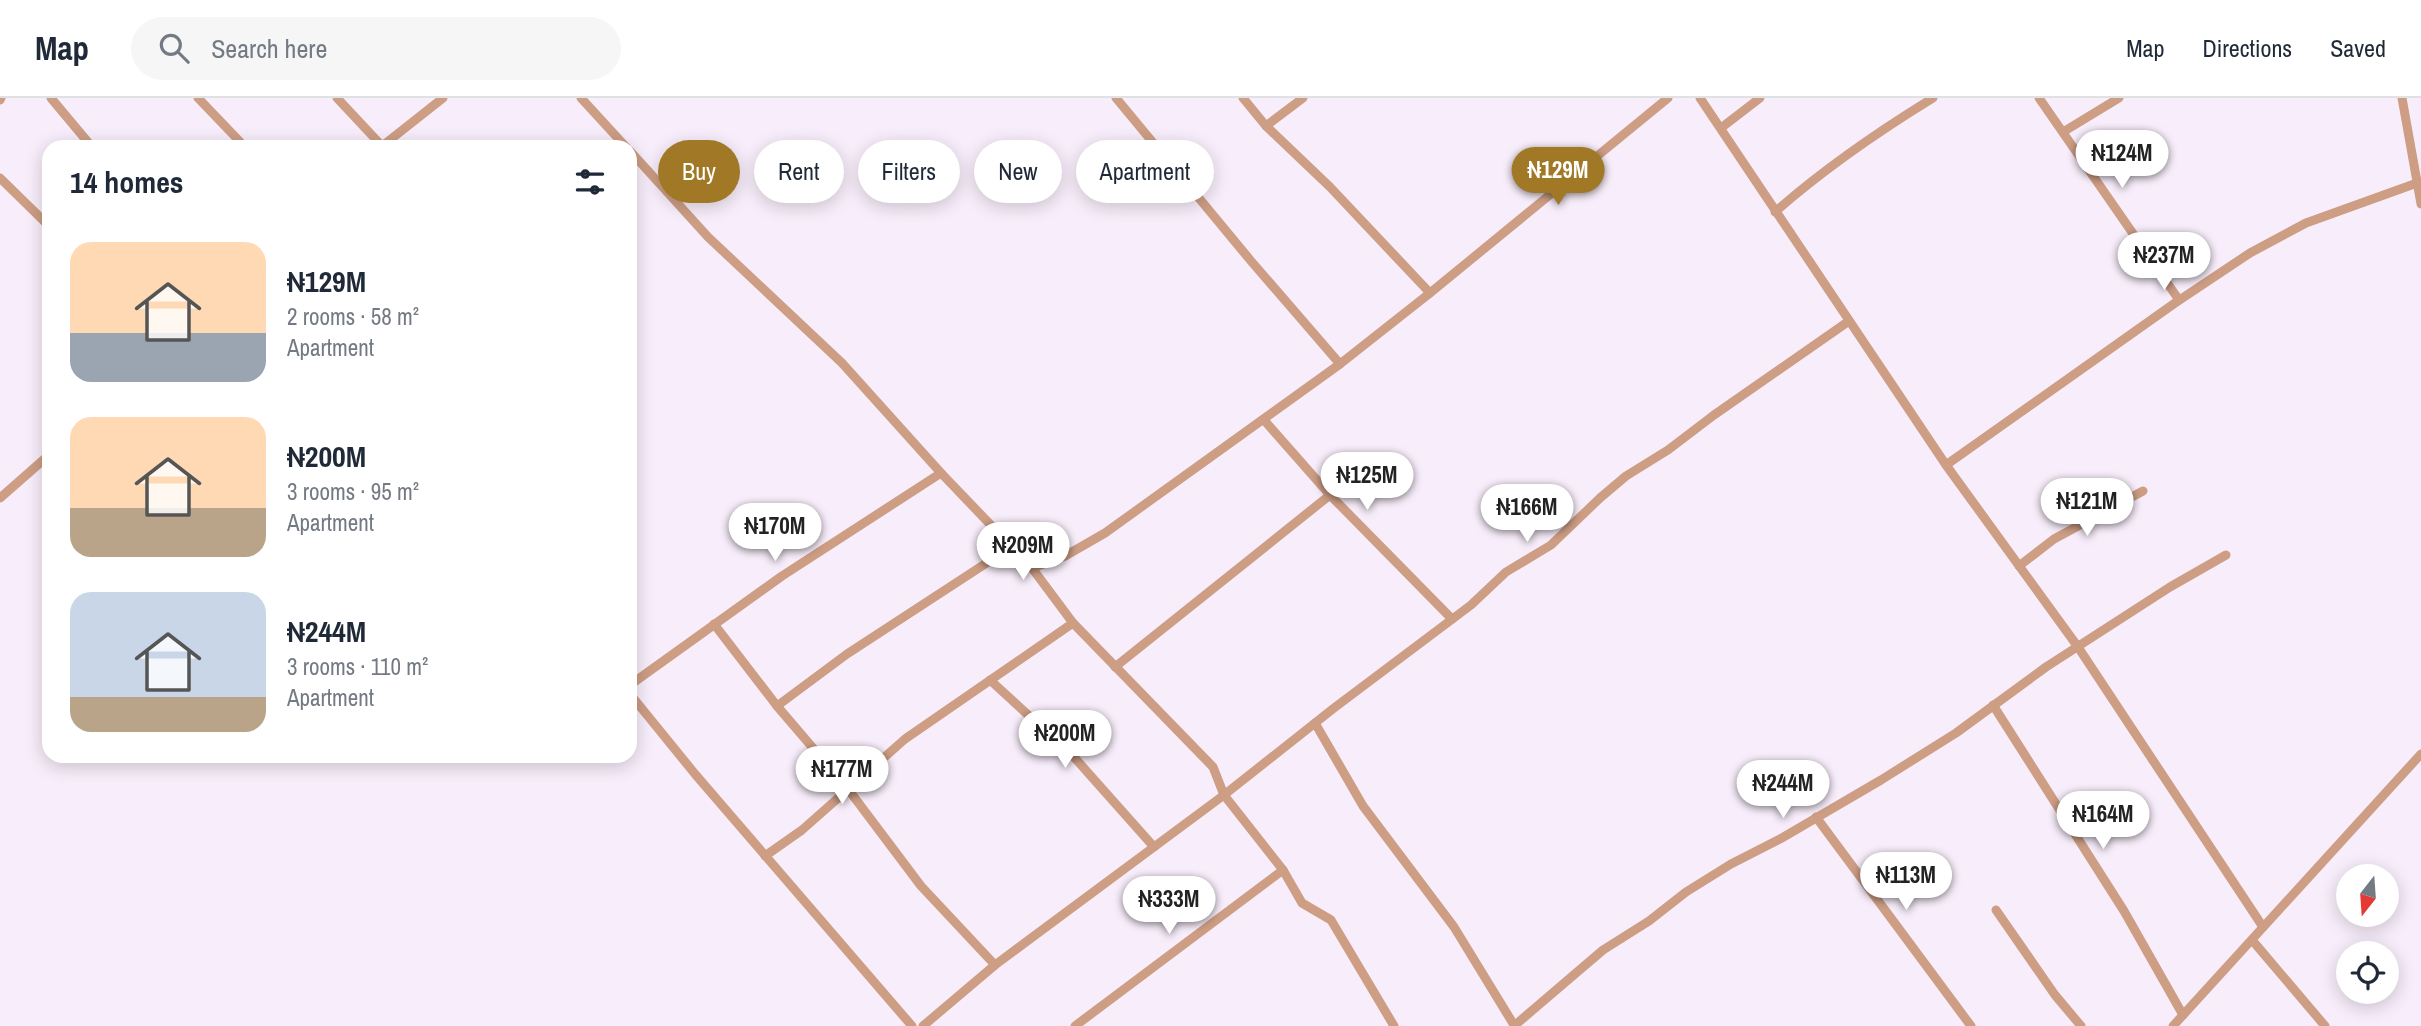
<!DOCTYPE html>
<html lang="en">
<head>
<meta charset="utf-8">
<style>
  :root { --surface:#fff; --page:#f6f6f7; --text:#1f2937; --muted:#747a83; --line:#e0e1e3; --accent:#a07826 }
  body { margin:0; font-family:"Archivo Narrow",sans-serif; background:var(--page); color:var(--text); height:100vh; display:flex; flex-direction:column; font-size:26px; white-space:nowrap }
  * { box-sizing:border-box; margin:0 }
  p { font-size:23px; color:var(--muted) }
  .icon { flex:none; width:38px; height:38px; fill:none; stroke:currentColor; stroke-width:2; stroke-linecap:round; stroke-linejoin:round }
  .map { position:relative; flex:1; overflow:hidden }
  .sheet { position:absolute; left:42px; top:42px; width:595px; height:623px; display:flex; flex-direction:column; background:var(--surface); border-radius:21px; box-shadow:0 4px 18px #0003 }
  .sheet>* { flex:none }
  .hud { position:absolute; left:658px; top:42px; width:665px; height:63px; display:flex; gap:14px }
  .needle { width:46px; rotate:197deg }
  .controls { position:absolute; left:2336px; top:766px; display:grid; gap:14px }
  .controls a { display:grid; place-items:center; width:63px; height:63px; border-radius:50%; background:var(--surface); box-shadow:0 4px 18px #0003; font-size:35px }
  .price { position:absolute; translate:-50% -60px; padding:0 16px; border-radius:24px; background:#fff; color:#222; font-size:23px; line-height:46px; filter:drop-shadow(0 2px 4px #0008) }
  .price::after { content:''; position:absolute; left:50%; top:42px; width:21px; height:16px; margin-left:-10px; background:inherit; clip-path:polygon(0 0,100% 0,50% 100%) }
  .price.active { background:var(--accent); color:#fff }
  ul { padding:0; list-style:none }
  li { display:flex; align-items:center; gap:21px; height:175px; padding:0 28px }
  li span { display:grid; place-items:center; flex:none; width:196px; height:140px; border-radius:21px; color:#555 }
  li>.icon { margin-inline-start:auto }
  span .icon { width:84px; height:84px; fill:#fffc; stroke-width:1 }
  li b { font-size:30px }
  h2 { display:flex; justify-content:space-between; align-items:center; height:84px; padding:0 28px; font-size:30px }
  .tag { padding:0 24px; border-radius:32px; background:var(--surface); box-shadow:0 4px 18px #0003; font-size:24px; line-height:63px }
  .tag.active { background:var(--accent); color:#fff }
  header { display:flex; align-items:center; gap:42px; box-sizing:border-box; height:98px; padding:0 35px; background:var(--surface); border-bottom:2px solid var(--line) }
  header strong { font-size:33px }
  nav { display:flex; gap:38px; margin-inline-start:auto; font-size:24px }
  .search { width:490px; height:63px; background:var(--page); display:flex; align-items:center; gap:18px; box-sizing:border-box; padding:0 24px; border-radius:38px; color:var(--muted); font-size:26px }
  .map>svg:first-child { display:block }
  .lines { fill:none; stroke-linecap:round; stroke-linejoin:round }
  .minor { stroke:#cd9d84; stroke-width:9 }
</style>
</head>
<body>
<header>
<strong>Map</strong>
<div class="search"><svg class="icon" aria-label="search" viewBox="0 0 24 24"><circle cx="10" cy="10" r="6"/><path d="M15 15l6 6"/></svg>Search here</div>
<nav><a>Map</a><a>Directions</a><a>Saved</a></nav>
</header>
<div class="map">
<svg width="2421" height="928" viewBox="0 0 2421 928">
  <rect width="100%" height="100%" fill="#f8eefb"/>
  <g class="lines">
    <g class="minor">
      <polyline points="51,0 92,49"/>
      <polyline points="198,0 245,49"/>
      <polyline points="337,0 382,48"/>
      <polyline points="581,0 626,49"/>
      <polyline points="1116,0 1251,163 1340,266"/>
      <polyline points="1700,0 1946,367 2078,549 2263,829"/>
      <polyline points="2039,0 2179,202"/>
      <polyline points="2402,0 2421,106"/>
      <polyline points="0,2 1,0"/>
      <polyline points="1266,28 1303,0"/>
      <polyline points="1721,30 1760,0"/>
      <polyline points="2063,34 2119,0"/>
      <polyline points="381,49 443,0"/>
      <polyline points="630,53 708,139 842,265 941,375 1032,470 1073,525 1213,669 1224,697 1283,772 1302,805 1331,822 1394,928"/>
      <polyline points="0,80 49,128"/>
      <path d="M1775,114C1825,70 1876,35 1933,0"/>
      <polyline points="1430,195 1668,0"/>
      <polyline points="1264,322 1330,397 1452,521"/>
      <polyline points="1946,367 2175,205 2250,155 2306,125 2417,85"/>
      <polyline points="0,400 49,357"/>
      <polyline points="2019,468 2054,441 2143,393"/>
      <polyline points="1032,470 1065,458 1105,435 1340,266 1430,195 1330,89 1266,28 1243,0"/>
      <polyline points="714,526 777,608 848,691 921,788 995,867"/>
      <polyline points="1115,569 1330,397"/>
      <polyline points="990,582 1074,659 1154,749"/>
      <polyline points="630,587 782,478 941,375"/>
      <polyline points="630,596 695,676 912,928"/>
      <polyline points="1993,607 2124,813 2183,917"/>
      <polyline points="777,608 847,556 1011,449"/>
      <polyline points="1315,625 1363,708 1454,829 1514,927"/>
      <polyline points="1816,719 1971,928"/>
      <polyline points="765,758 802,732 905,641 1073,525"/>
      <polyline points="1996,812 2055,897 2081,928"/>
      <polyline points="2252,842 2325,928"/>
      <polyline points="923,928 995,867 1224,697 1334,610 1471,507 1506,474 1551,447 1600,400 1626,378 1668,352 1714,317 1849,223"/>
      <polyline points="1075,928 1283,772"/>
      <polyline points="1514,928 1603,852 1649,823 1686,794 1731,766 1780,741 1881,682 1956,635 2046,569 2170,489 2226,457"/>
      <polyline points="2173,928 2421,656"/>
    </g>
  </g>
</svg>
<div class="controls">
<a><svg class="needle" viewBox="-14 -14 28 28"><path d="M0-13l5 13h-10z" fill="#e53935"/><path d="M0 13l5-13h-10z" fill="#747a83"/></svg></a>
<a><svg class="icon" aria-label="locate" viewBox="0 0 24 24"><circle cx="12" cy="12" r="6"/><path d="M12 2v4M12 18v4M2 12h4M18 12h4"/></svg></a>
</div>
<b class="price" style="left:2122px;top:92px">₦124M</b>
<b class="price active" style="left:1558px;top:109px">₦129M</b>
<b class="price" style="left:2164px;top:194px">₦237M</b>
<b class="price" style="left:1367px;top:414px">₦125M</b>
<b class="price" style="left:2087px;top:440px">₦121M</b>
<b class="price" style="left:1527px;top:446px">₦166M</b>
<b class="price" style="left:775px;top:465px">₦170M</b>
<b class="price" style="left:1023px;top:484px">₦209M</b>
<b class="price" style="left:1065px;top:672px">₦200M</b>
<b class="price" style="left:842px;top:708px">₦177M</b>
<b class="price" style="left:1783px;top:722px">₦244M</b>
<b class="price" style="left:2103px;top:753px">₦164M</b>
<b class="price" style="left:1906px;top:814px">₦113M</b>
<b class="price" style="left:1169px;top:838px">₦333M</b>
<div class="hud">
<a class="tag active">Buy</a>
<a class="tag">Rent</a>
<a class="tag">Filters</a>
<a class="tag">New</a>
<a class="tag">Apartment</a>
</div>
<section class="sheet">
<h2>14 homes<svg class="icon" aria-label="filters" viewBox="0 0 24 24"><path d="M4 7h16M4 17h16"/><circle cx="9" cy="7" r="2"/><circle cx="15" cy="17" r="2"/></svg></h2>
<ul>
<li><span style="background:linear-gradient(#ffd9b3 65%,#9aa5b1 0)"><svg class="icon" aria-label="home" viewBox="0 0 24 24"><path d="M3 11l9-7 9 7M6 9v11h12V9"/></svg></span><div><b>₦129M</b><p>2 rooms · 58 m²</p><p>Apartment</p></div></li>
<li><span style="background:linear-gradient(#ffd9b3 65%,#b9a48a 0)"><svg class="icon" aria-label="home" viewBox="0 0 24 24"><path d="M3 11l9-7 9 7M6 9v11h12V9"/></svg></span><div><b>₦200M</b><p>3 rooms · 95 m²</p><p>Apartment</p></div></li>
<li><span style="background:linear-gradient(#c9d6e8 75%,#b9a48a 0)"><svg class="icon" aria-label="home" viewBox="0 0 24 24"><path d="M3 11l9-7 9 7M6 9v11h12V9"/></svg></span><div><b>₦244M</b><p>3 rooms · 110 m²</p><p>Apartment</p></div></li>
</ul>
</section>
</div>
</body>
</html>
